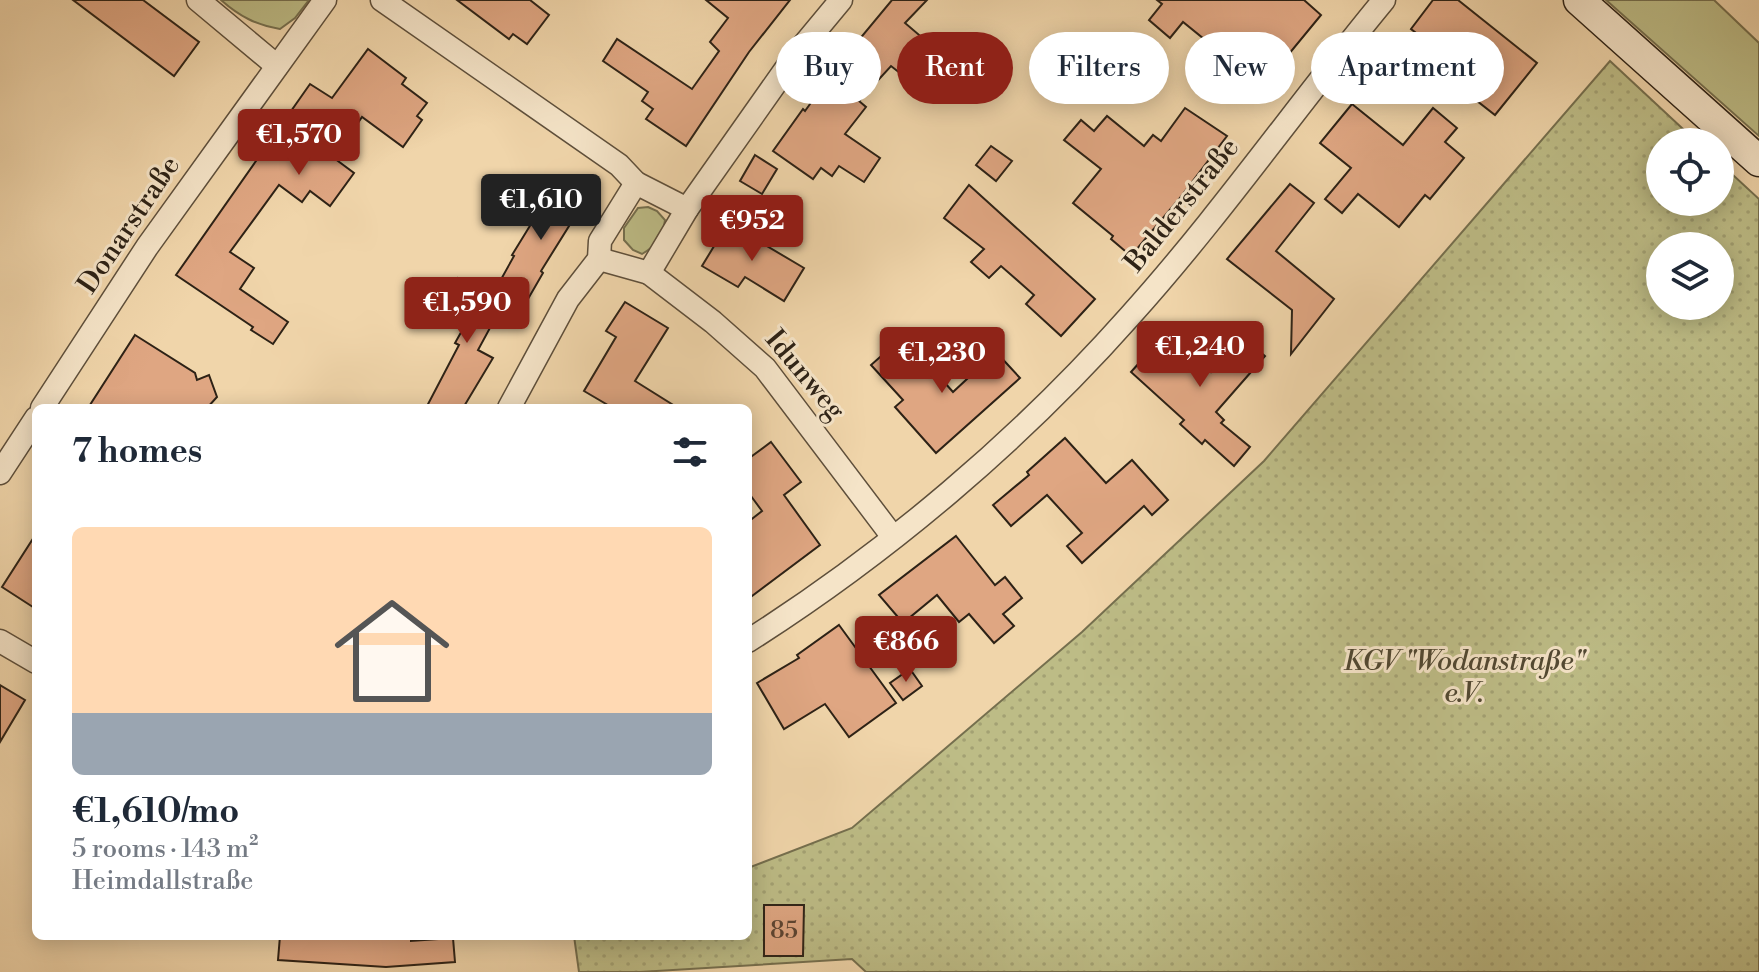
<!DOCTYPE html>
<html lang="en">
<head>
<meta charset="utf-8">
<style>
  :root { --surface:#fff; --page:#f2f2f3; --text:#1f2937; --muted:#747a83; --accent:#8f2418 }
  body { margin:0; font-family:"Libre Bodoni",serif; background:var(--page); color:var(--text); height:100vh; display:flex; flex-direction:column; font-size:30px; white-space:nowrap }
  * { box-sizing:border-box; margin:0 }
  p { font-size:26px; color:var(--muted) }
  .icon { flex:none; width:44px; height:44px; fill:none; stroke:currentColor; stroke-width:2; stroke-linecap:round; stroke-linejoin:round }
  .map { position:relative; flex:1; overflow:hidden }
  .details { position:absolute; left:32px; top:404px; width:720px; height:536px; display:flex; flex-direction:column; background:var(--surface); border-radius:12px; box-shadow:0 4px 20px #0003 }
  .details>* { flex:none }
  .guide { position:absolute; left:776px; top:32px; width:760px; height:72px; display:flex; gap:16px }
  .controls { position:absolute; left:1646px; top:128px; display:grid; gap:16px }
  .controls a { display:grid; place-items:center; width:88px; height:88px; border-radius:50%; background:var(--surface); box-shadow:0 4px 20px #0003; font-size:40px }
  .price { position:absolute; translate:-50% -68px; padding:0 18px; border-radius:8px; background:var(--accent); color:#fff; font-size:26px; line-height:52px; filter:drop-shadow(0 2px 4px #0008) }
  .price::after { content:''; position:absolute; left:50%; top:48px; width:24px; height:18px; margin-left:-12px; background:inherit; clip-path:polygon(0 0,100% 0,50% 100%) }
  .price.active { background:#222; color:#fff }
  ul { padding:0; list-style:none }
  li { display:grid; align-content:center; gap:16px; height:424px; padding:0 40px }
  li span { display:grid; place-items:center; height:248px; border-radius:12px; color:#555 }
  li>.icon { margin-inline-start:auto }
  span .icon { width:144px; height:144px; fill:#fffc; stroke-width:1 }
  li b { font-size:34px }
  h2 { display:flex; justify-content:space-between; align-items:center; height:96px; padding:0 40px; font-size:34px }
  .pill { padding:0 28px; border-radius:36px; background:var(--surface); box-shadow:0 4px 20px #0003; font-size:28px; line-height:72px }
  .pill.active { background:var(--accent); color:#fff }
  .map>svg:first-child { display:block }
  .green { fill:#bdbc86; stroke:#756f4e; stroke-width:2 }
  .garden { fill:url(#garden-dots); stroke:#756f4e; stroke-width:2; fill-rule:evenodd }
  .building { fill:#dfa682; stroke:#2d2216; stroke-width:2 }
  .lines { fill:none; stroke-linecap:round; stroke-linejoin:round }
  .street-casing { stroke:#5e4f3b; stroke-width:25 }
  .secondary-casing { stroke:#2d2216; stroke-width:33 }
  .street { stroke:#f5e4c8; stroke-width:22 }
  .secondary { stroke:#f5e4c8; stroke-width:30 }
  .labels { text-anchor:middle; dominant-baseline:central; stroke-width:6; stroke-linejoin:round; paint-order:stroke }
  .number-label { font-size:24px; fill:#5a4331 }
  .street-label { font-size:28px; fill:#2d2216; stroke:#f5e4c8 }
  .park-label { font-size:28px; font-style:italic; fill:#514832; stroke:#f5e4c8 }
</style>
</head>
<body>
<div class="map">
<svg width="1759" height="972" viewBox="0 0 1759 972">
  <defs>
    <pattern id="garden-dots" width="8" height="8" patternUnits="userSpaceOnUse" patternTransform="scale(2)"><rect width="8" height="8" fill="#bdbc86"/><path d="M2 2h.1M6 6h.1" fill="none" stroke="#a3a173" stroke-width="1.8" stroke-linecap="round"/></pattern>
  </defs>
  <rect width="100%" height="100%" fill="#f0d5aa"/>
  <filter id="stains"><feTurbulence type="fractalNoise" baseFrequency=".0025" numOctaves="4"/><feColorMatrix values="0 0 0 0 .2 0 0 0 0 .09 0 0 0 0 .02 0 0 0 .5 -.17"/></filter>
  <radialGradient id="worn" r=".72"><stop offset=".6" stop-color="#630" stop-opacity="0"/><stop offset="1" stop-color="#630" stop-opacity=".3"/></radialGradient>
  <g class="green">
    <path d="M221,0H309L295,18L280,29C256,25 239,16 221,0Z"/>
    <polygon points="1606,0 1714,0 1759,43 1759,136"/>
    <path d="M648,207L657,211L665,220C663,236 656,246 642,254L633,250L624,240V228L638,208Z"/>
  </g>
  <path class="garden" d="M1610,61L1697,142H1660V202H1720V163L1759,199V972H866L852,959L640,972H579L574,936H748V868L852,828L1082,632L1264,461ZM1660,246H1720V306H1660Z"/>
  <g class="building">
    <polygon points="73,0 143,0 199,42 174,76"/>
    <polygon points="457,0 530,0 549,15 527,44 513,34 509,39"/>
    <polygon points="706,0 790,0 749,52 686,146 646,119 653,109 642,101 648,92 603,61 617,39 692,89 719,51 710,42 728,18"/>
    <polygon points="892,0 927,0 905,23 966,75 950,94 937,84 928,95 891,66 859,101 866,107 845,134 880,158 864,182 839,166 832,176 821,168 813,179 773,151 803,109 805,111 838,65"/>
    <polygon points="1157,0 1304,0 1321,15 1288,55 1291,57 1259,95 1225,68 1231,61 1183,22 1170,38 1149,20 1162,4"/>
    <polygon points="1433,0 1458,0 1537,63 1495,115 1472,97 1482,84 1411,29"/>
    <polygon points="368,49 406,78 402,84 427,103 417,116 422,120 403,147 362,117 334,158 354,173 330,206 310,191 302,202 279,185 230,252 254,268 240,289 288,322 273,344 251,330 253,327 176,275 310,84 332,98"/>
    <polygon points="1352,104 1403,145 1433,108 1457,128 1445,142 1464,158 1430,199 1425,195 1399,227 1358,194 1342,213 1325,199 1351,168 1320,143"/>
    <polygon points="1185,108 1227,136 1179,199 1131,256 1111,239 1113,236 1073,203 1101,169 1064,140 1081,120 1094,131 1107,116 1144,146 1153,135 1161,141"/>
    <polygon points="991,146 1012,161 996,181 976,165"/>
    <polygon points="755,155 777,169 762,194 740,181"/>
    <polygon points="1290,184 1314,203 1276,251 1334,299 1291,354 1292,310 1227,259"/>
    <polygon points="555,185 584,202 541,271 543,273 528,299 499,283 514,256 512,255"/>
    <polygon points="969,185 1095,299 1061,336 1026,304 1034,295 1001,266 989,278 971,262 984,249 944,218"/>
    <polygon points="728,223 804,268 784,301 745,277 738,287 702,266"/>
    <polygon points="458,278 504,302 478,350 493,358 463,408 426,408 459,345 455,343 468,320 443,306"/>
    <polygon points="625,302 668,328 635,381 678,408 613,408 584,391 616,337 606,331"/>
    <polygon points="1236,331 1265,356 1216,412 1224,420 1221,423 1250,447 1234,466 1205,440 1202,444 1180,424 1184,420 1131,372 1166,333 1211,372 1233,348"/>
    <polygon points="135,335 195,373 197,380 209,375 217,397 207,408 88,408"/>
    <polygon points="896,343 920,371 928,364 953,392 996,352 1020,378 936,453 895,407 903,400 871,365"/>
    <polygon points="1065,438 1106,483 1132,460 1168,500 1152,515 1144,506 1082,563 1067,546 1082,533 1047,495 1011,526 993,505 1029,475 1027,472"/>
    <polygon points="771,442 801,482 784,495 820,545 748,599 748,522 762,511 748,492 748,459"/>
    <polygon points="36,534 36,609 2,587"/>
    <polygon points="956,536 995,585 1005,577 1022,598 1003,614 1014,626 994,643 969,614 959,622 937,595 903,623 879,595"/>
    <polygon points="839,625 896,703 849,737 825,704 784,729 757,683 799,658 797,655"/>
    <polygon points="910,669 922,686 903,700 890,683"/>
    <polygon points="0,685 25,700 0,742"/>
    <polygon points="764,905 804,905 803,956 764,956"/>
    <polygon points="280,936 411,936 411,941 453,938 455,962 386,967 278,960"/>
  </g>
  <g class="lines">
    <defs>
      <g id="street">
        <polyline points="198,0 277,66"/>
        <polyline points="382,0 619,165 636,183"/>
        <polyline points="599,259 649,273 687,209"/>
        <polyline points="649,273 713,322 765,368 893,537"/>
        <polyline points="42,408 147,247 325,0"/>
        <polyline points="509,408 568,299 599,259 600,241 636,183 687,209 797,53 841,0"/>
        <polyline points="0,473 36,418"/>
        <polyline points="0,641 36,662"/>
        <path d="M748,641C888,552 1020,440 1130,316C1220,216 1298,104 1384,0"/>
      </g>
      <polyline id="secondary" points="1579,0 1759,161"/>
    </defs>
    <use href="#street" class="street-casing"/>
    <use href="#secondary" class="secondary-casing"/>
    <use href="#street" class="street"/>
    <use href="#secondary" class="secondary"/>
  </g>
  <g class="labels">
    <g class="number-label">
      <text x="784" y="931">85</text>
    </g>
    <g class="street-label">
      <text transform="translate(1182 205) rotate(-51)">Balderstraße</text>
      <text transform="translate(129 225) rotate(-56)">Donarstraße</text>
      <text transform="translate(805 375) rotate(50)">Idunweg</text>
    </g>
    <g class="park-label">
      <text x="1464" y="661">KGV "Wodanstraße"<tspan x="1464" dy="32">e.V.</tspan></text>
    </g>
  </g>
  <rect width="100%" height="100%" filter="url(#stains)"/>
  <rect width="100%" height="100%" fill="url(#worn)"/>
</svg>
<div class="controls">
<a><svg class="icon" aria-label="locate" viewBox="0 0 24 24"><circle cx="12" cy="12" r="6"/><path d="M12 2v4M12 18v4M2 12h4M18 12h4"/></svg></a>
<a><svg class="icon" aria-label="layers" viewBox="0 0 24 24"><path d="M12 4l9 5-9 5-9-5zM3 14l9 5 9-5"/></svg></a>
</div>
<b class="price" style="left:299px;top:177px">€1,570</b>
<b class="price active" style="left:541px;top:242px">€1,610</b>
<b class="price" style="left:752px;top:263px">€952</b>
<b class="price" style="left:467px;top:345px">€1,590</b>
<b class="price" style="left:1200px;top:389px">€1,240</b>
<b class="price" style="left:942px;top:395px">€1,230</b>
<b class="price" style="left:906px;top:684px">€866</b>
<div class="guide">
<a class="pill">Buy</a>
<a class="pill active">Rent</a>
<a class="pill">Filters</a>
<a class="pill">New</a>
<a class="pill">Apartment</a>
</div>
<section class="details">
<h2>7 homes<svg class="icon" aria-label="filters" viewBox="0 0 24 24"><path d="M4 7h16M4 17h16"/><circle cx="9" cy="7" r="2"/><circle cx="15" cy="17" r="2"/></svg></h2>
<ul>
<li><span style="background:linear-gradient(#ffd9b3 75%,#9aa5b1 0)"><svg class="icon" aria-label="home" viewBox="0 0 24 24"><path d="M3 11l9-7 9 7M6 9v11h12V9"/></svg></span><div><b>€1,610/mo</b><p>5 rooms · 143 m²</p><p>Heimdallstraße</p></div></li>
</ul>
</section>
</div>
</body>
</html>
